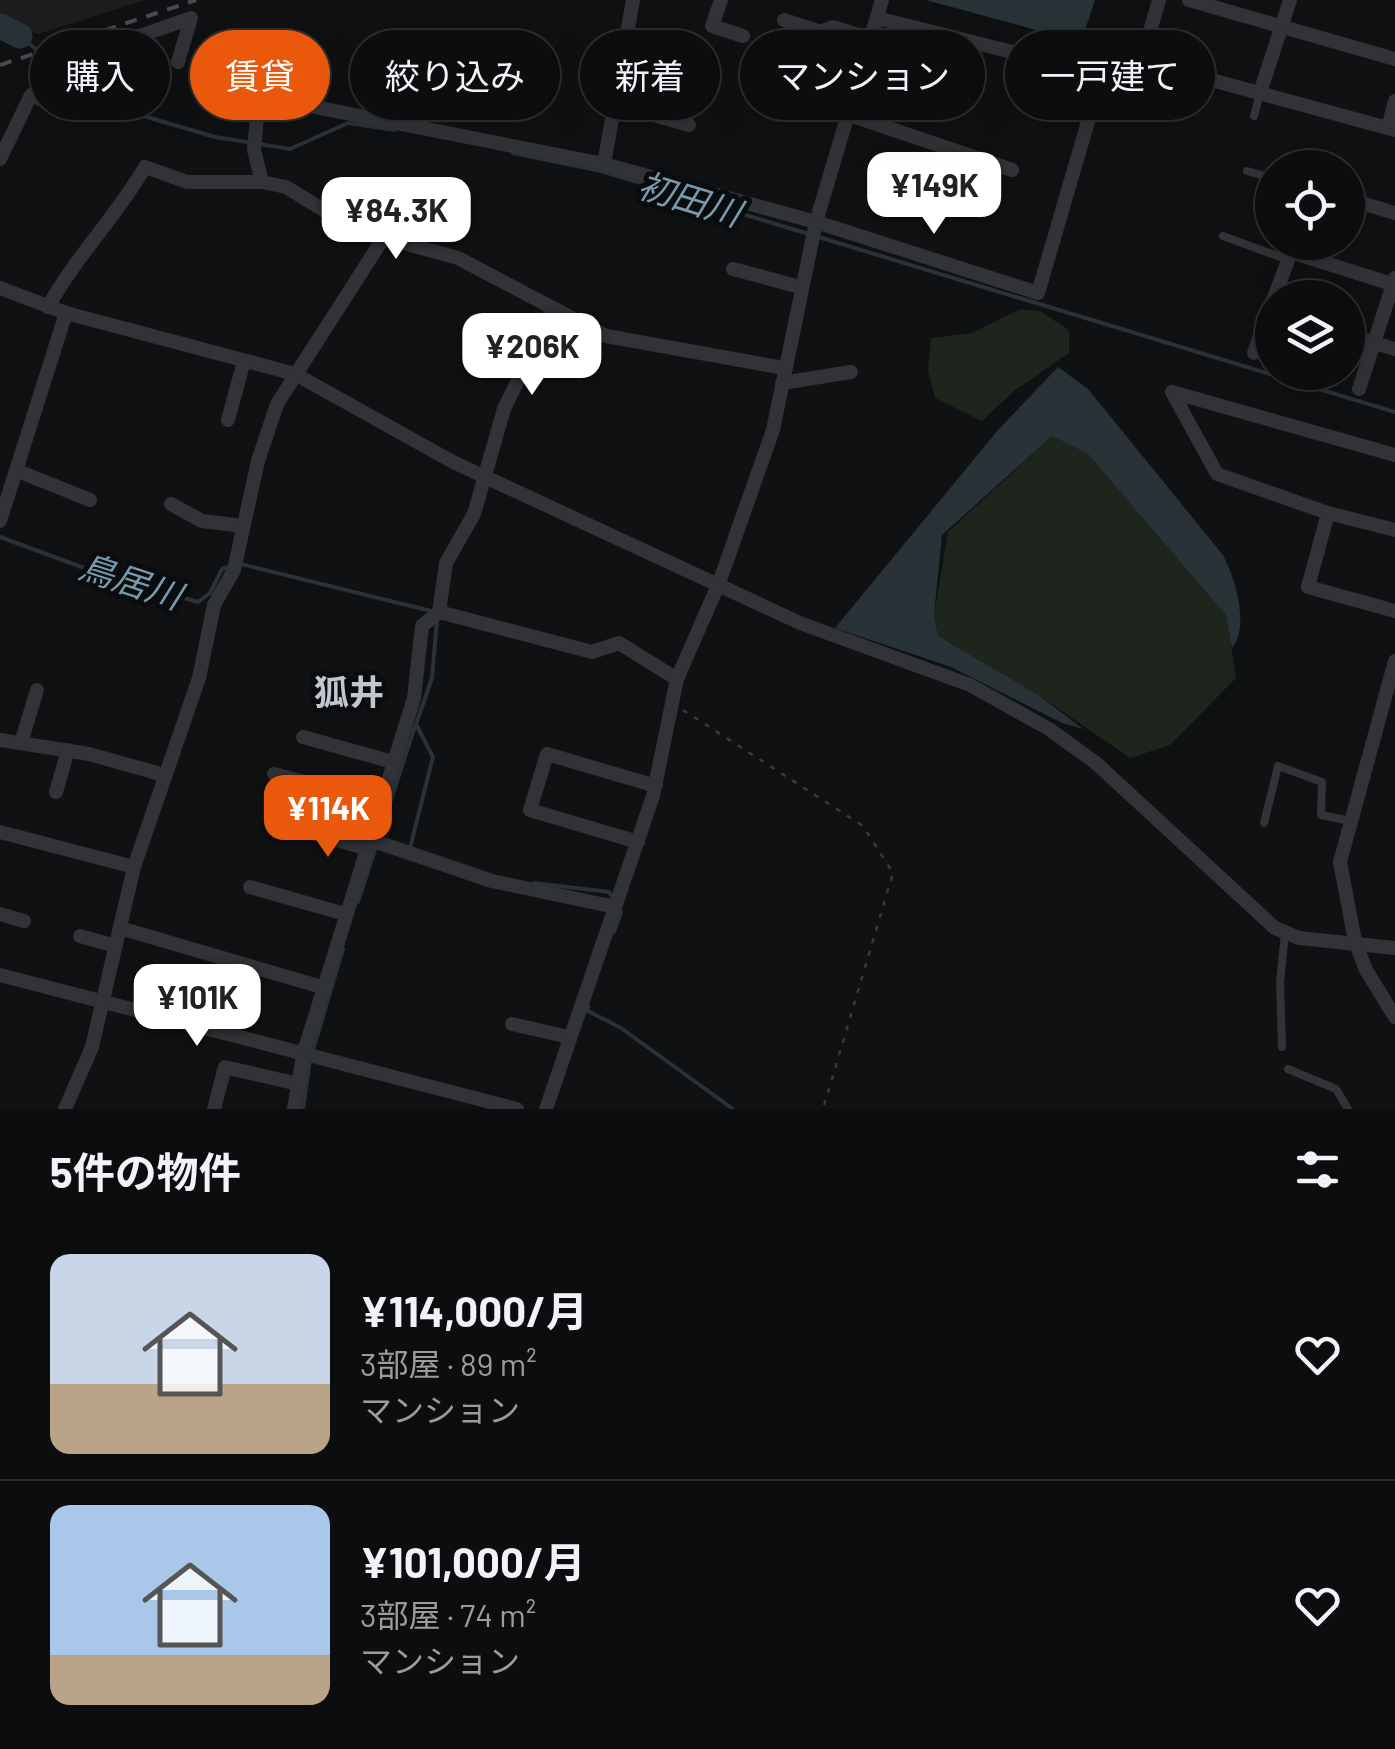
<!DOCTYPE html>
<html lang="ja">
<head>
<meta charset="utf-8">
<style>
  :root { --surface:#0c0d0e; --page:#1a1b1c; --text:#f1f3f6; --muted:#9a9c9e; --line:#2c2d2e; --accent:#ea580c }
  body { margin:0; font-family:Barlow,"Noto Sans JP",sans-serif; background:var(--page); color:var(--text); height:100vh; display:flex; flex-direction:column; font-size:38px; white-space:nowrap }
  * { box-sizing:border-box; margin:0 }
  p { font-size:32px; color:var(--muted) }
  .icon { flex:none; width:55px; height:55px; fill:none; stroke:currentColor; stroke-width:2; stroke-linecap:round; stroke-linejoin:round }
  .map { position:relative; height:1109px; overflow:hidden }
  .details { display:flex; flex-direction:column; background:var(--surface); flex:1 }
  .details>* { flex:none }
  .banner { position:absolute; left:30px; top:30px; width:1335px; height:90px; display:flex; gap:20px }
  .tools { position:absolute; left:1255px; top:150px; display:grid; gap:20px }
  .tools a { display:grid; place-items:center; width:110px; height:110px; border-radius:50%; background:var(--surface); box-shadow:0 10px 40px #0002,0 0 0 2px var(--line); font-size:50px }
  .price { position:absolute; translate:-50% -85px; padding:0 22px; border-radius:20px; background:#fff; color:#222; font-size:32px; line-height:65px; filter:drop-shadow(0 2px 5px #0008) }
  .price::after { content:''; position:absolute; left:50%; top:60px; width:30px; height:22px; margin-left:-15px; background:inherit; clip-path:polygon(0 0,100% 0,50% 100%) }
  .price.selected { background:var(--accent); color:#fff }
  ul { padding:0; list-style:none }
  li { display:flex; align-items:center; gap:30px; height:250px; padding:0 50px }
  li+li { border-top:2px solid var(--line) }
  li span { display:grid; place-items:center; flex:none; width:280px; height:200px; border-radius:20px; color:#555 }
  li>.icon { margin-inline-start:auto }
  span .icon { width:120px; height:120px; fill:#fffc; stroke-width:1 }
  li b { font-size:42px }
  h2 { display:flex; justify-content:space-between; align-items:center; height:120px; padding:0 50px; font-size:42px }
  .chip { padding:0 35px; border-radius:45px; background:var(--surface); box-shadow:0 10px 40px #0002,0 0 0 2px var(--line); font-size:35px; line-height:90px }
  .chip.selected { background:var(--accent); color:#fff }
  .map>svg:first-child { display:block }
  .built { fill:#1c1d1f }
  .green { fill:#1d251d }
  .water { fill:#293237 }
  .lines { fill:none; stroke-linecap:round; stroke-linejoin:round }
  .stream { stroke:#293237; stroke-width:4 }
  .river { stroke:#293237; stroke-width:25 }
  .path { stroke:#373a3e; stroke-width:2.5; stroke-dasharray:5 8; stroke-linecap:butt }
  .service { stroke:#313337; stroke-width:8 }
  .minor { stroke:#313337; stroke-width:14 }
  .rail { stroke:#484b50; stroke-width:4; stroke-dasharray:12 10; stroke-linecap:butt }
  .labels { text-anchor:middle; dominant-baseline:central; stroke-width:10; stroke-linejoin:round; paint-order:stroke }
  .water-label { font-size:35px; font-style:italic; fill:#779aaf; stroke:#0b0c0d }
  .neighbourhood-label { font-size:35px; font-weight:bold; fill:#c2c7cf; stroke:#0b0c0d }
</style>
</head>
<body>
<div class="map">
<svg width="1395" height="1109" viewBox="0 0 1395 1109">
  <rect width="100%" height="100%" fill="#101112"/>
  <polygon class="built" points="0,0 146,0 38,34 0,21"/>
  <g class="green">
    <polygon points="1020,309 1040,311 1069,330 1069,353 1014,391 982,421 935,398 928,371 931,338 972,333"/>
    <polygon points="1052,436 1088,454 1227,615 1236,678 1170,745 1130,758 1040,696 938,636 934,615 948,532"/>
  </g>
  <g class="water">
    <polygon points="926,0 1095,0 1081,42"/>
    <path d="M1058,367L1088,389L1223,555C1235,578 1250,625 1232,648L1226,615L1088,454L1052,436L942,535L934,615L938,636L1040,696L1083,729L1062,723L951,667L835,628L998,430Z"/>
  </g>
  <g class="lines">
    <g class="stream">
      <polyline points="20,36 103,104 215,137 290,149 348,123 395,130"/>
      <polyline points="513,153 601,171 1395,412"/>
      <polyline points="0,537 106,576 198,602 210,593 222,569 232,566"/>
      <polyline points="241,564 435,612"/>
      <polyline points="410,848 433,757 416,724 432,678 437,620"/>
      <polyline points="534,883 609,892 614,900"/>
      <polyline points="358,902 415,726"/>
      <polyline points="614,932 621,913 619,909"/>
      <polyline points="588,1006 588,1011 621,1028 733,1109"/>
      <polyline points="313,1050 343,949"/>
      <polyline points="303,1109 310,1059"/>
    </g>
    <polyline class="river" points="0,26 20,36"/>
    <polyline class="path" points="683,710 863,826 893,873 823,1109"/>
    <g class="service">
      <polyline points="1254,116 1260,93"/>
      <polyline points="1247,171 1272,178"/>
      <polyline points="1223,236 1288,260"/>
      <polyline points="1264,823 1278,766 1322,782 1321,815 1351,821"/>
      <polyline points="1282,1047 1280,982 1285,934"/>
      <polyline points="1288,1069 1336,1089 1348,1109"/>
    </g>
    <g class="minor">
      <polyline points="721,0 712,26 743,36"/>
      <polyline points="1189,0 1395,59"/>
      <polyline points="877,18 1044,60 1132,94 1159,0"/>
      <polyline points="784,20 821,32 833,27 871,39"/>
      <polyline points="624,39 708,66"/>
      <polyline points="1142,61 1395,130"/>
      <polyline points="1260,93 1290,0"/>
      <polyline points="614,104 689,125"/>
      <path d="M58,107C78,81 117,71 128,40L191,18L178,62"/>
      <polyline points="850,115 1012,170"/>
      <polyline points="1388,128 1395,101"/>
      <polyline points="0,159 31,95 75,115"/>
      <polyline points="604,164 633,0"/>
      <polyline points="262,182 254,150 259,96 604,164 816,222 1038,293 1099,84"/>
      <polyline points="1348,199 1395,213"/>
      <polyline points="733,269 800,287"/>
      <polyline points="0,288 66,313 295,374 453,462 800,623 970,685 1049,729 1096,763 1275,928 1299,938 1395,948"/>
      <polyline points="1274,298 1291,252 1395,285"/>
      <path d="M48,307C76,256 116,217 145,167L187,182H262L286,187L356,230L458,258L606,336L784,368"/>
      <polyline points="552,310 504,409 474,514 446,563 439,612 592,652 619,643 677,679"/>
      <polyline points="1348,335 1395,349"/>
      <polyline points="1254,353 1272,301"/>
      <polyline points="782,383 851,372"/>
      <polyline points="1359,389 1395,278"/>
      <polyline points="1172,392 1217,474 1328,513 1308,587 1395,611"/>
      <polyline points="1172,392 1395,455"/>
      <polyline points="228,420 244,361"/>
      <polyline points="18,471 90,500"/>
      <polyline points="171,504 202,521 243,526"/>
      <polyline points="1328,513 1395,530"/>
      <polyline points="0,521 66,313"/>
      <polyline points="1395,661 1340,862 1355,941 1366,970 1395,1017"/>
      <polyline points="303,737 393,762"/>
      <polyline points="0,740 89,754 164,775"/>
      <polyline points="21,743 37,690"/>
      <polyline points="274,774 379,801"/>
      <polyline points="56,792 68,750"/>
      <polyline points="302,830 365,848"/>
      <polyline points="0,832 134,867"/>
      <polyline points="368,839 492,881 615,907"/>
      <polyline points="638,842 530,810 547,754 656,786"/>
      <polyline points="250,887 345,914"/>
      <polyline points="0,914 24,921"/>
      <polyline points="120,928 325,988"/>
      <polyline points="80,936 116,946"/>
      <polyline points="0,975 517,1109"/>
      <polyline points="512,1024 569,1037"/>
      <polyline points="65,1109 92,1047 134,867 199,678 214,605 234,570 258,461 277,404 384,237"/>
      <polyline points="214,1109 225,1067 298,1084"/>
      <polyline points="294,1109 303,1055 414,698 422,626 439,612"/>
      <polyline points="546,1109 653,796 677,679 719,583 773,430 816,222 882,0"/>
    </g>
    <polyline class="rail" points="0,65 196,0"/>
  </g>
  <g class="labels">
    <g class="water-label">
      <text transform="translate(690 198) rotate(17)">初田川</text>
      <text transform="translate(131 580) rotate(18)">鳥居川</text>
    </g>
    <g class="neighbourhood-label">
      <text x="349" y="691">狐井</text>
    </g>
  </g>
</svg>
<div class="tools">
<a><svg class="icon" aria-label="locate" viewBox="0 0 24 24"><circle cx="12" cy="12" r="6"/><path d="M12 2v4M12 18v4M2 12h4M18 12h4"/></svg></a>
<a><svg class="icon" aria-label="layers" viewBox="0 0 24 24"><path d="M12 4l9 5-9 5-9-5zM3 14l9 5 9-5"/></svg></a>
</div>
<b class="price" style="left:934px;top:237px">¥149K</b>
<b class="price" style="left:396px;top:262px">¥84.3K</b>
<b class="price" style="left:532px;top:398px">¥206K</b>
<b class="price selected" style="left:328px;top:860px">¥114K</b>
<b class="price" style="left:197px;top:1049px">¥101K</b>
<div class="banner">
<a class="chip">購入</a>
<a class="chip selected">賃貸</a>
<a class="chip">絞り込み</a>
<a class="chip">新着</a>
<a class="chip">マンション</a>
<a class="chip">一戸建て</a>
</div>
</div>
<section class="details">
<h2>5件の物件<svg class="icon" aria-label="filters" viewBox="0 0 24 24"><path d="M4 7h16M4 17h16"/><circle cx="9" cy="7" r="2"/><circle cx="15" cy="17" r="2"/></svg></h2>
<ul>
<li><span style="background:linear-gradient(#c9d6e8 65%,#b9a48a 0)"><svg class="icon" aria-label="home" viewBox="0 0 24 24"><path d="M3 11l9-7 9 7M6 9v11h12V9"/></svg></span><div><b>¥114,000/月</b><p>3部屋 · 89 m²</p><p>マンション</p></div><svg class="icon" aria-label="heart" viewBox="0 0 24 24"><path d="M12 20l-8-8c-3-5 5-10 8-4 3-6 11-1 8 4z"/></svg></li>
<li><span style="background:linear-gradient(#a9c7e8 75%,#b9a48a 0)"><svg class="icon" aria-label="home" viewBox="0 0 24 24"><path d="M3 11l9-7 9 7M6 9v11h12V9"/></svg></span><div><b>¥101,000/月</b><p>3部屋 · 74 m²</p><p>マンション</p></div><svg class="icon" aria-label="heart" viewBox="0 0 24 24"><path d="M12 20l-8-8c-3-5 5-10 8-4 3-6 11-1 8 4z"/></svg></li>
</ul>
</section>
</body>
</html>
